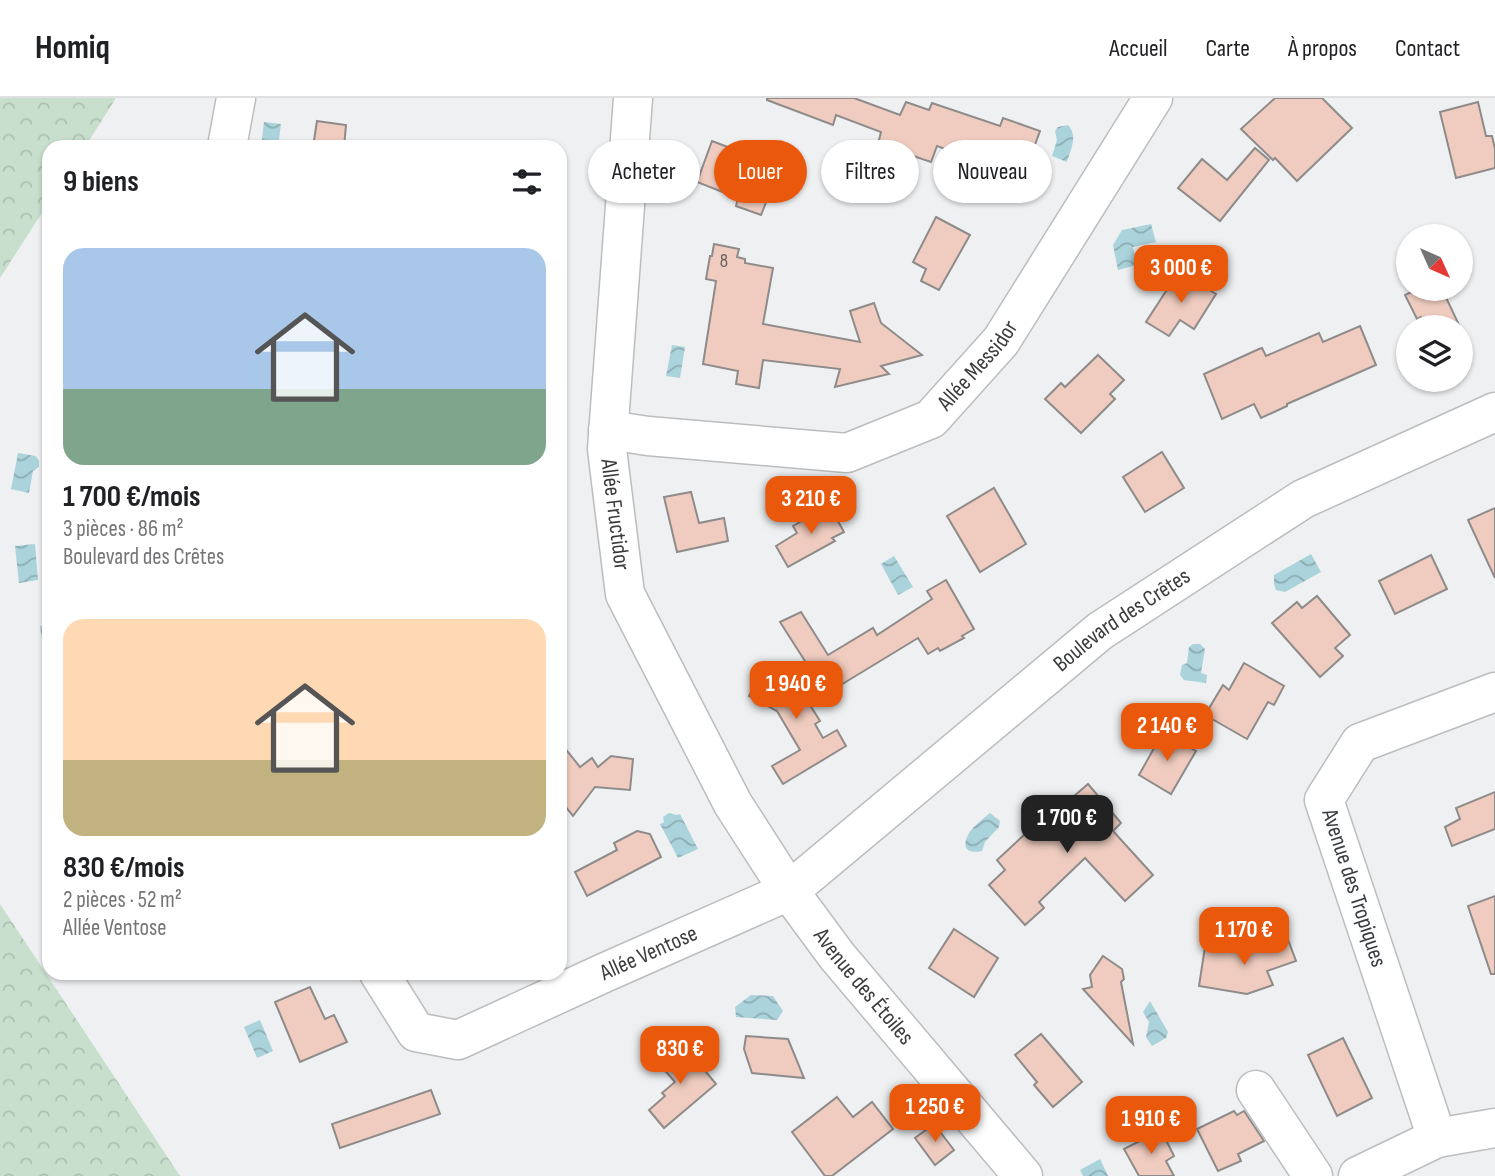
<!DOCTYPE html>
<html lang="fr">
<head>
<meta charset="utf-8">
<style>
  :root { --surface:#fff; --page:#f6f6f6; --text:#202124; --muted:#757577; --line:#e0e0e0; --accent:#ea580c }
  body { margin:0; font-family:"Sofia Sans Condensed",sans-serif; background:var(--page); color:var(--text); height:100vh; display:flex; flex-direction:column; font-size:26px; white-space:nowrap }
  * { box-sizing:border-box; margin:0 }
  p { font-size:23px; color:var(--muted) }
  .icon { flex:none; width:38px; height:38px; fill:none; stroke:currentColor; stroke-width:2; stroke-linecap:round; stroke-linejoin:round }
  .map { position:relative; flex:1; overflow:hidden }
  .details { position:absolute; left:42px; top:42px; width:525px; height:840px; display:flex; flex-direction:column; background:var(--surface); border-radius:21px; box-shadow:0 2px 5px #0004 }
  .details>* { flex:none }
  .hud { position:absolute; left:588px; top:42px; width:665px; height:63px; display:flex; gap:14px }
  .needle { width:46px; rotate:135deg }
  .buttons { position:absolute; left:1396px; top:126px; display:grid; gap:14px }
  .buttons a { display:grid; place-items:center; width:77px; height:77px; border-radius:50%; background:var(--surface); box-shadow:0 2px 5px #0004; font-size:35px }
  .price { position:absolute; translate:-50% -60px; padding:0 16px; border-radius:14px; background:var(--accent); color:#fff; font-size:23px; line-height:46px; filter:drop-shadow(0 2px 4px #0008) }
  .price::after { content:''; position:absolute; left:50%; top:42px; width:21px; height:16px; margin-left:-10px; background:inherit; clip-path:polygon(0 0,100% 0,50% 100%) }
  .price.on { background:#222; color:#fff }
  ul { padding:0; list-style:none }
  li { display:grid; align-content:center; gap:14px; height:371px; padding:0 21px }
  li span { display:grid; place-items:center; height:217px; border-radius:21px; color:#555 }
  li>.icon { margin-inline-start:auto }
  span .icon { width:126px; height:126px; fill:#fffc; stroke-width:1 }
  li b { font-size:30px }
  h2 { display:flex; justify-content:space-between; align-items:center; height:84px; padding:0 21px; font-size:30px }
  .pill { padding:0 24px; border-radius:32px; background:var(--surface); box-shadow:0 2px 5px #0004; font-size:24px; line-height:63px }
  .pill.on { background:var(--accent); color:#fff }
  header { display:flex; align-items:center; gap:42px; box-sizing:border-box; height:98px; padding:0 35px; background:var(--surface); border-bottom:2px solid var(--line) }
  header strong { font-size:33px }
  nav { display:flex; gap:38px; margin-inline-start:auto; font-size:24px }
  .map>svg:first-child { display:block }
  .forest { fill:url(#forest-crowns) }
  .water { fill:url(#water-waves) }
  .building { fill:#efccbf; stroke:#8e8b8a; stroke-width:2 }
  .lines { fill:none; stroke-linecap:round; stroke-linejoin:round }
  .minor-casing { stroke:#bbbdbf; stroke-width:41 }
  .minor { stroke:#fff; stroke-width:38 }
  .labels { text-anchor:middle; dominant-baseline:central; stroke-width:7; stroke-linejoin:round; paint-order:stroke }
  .number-label { font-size:19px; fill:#68605e }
  .street-label { font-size:23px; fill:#3b3c3d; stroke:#fcfdff }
</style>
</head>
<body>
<header>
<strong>Homiq</strong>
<nav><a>Accueil</a><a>Carte</a><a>À propos</a><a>Contact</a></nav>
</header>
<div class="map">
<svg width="1495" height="1078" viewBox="0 0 1495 1078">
  <defs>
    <pattern id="forest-crowns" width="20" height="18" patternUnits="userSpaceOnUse" patternTransform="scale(1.75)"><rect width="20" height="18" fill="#c8dfcd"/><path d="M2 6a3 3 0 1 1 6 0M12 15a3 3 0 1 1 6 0" fill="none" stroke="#adc0b1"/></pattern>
    <pattern id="water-waves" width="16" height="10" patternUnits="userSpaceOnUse" patternTransform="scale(1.75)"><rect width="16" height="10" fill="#abd3db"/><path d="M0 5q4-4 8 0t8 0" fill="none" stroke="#8cacb3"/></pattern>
  </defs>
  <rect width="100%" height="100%" fill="#eef0f2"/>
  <g class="forest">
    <polygon points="0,0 116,0 85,49 49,49 49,104 0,180"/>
    <polygon points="0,806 180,1078 0,1078"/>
  </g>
  <g class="water">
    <polygon points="264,24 281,26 278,49 261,49"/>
    <path d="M1068,27C1078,38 1071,51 1067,64L1052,58L1057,42L1055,33L1058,29Z"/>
    <polygon points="1151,126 1156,144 1133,149 1137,167 1118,172 1113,147 1122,132"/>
    <polygon points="672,247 685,249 680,280 666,278"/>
    <polygon points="18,355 36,358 39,363 39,369 33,373 29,395 11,391"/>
    <polygon points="35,446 38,482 19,485 15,448"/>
    <polygon points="1311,456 1321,474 1285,494 1276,492 1274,486 1274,477"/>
    <polygon points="894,458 913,489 898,497 881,466"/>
    <polygon points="49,526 49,581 48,581 40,528"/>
    <polygon points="1193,546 1200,546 1205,551 1201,575 1207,577 1206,585 1184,582 1180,577 1182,567 1187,565 1189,549"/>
    <polygon points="669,715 677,717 680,716 698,751 678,760 660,726 664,724 663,719"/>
    <path d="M990,715L1000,723L999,729L985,744L982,753C969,756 961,751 968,737C972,729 983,721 990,715Z"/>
    <polygon points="751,897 773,898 783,913 777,922 736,919 735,909"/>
    <polygon points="1150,903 1168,934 1166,940 1152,948 1146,939 1149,924 1143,914"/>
    <polygon points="260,922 273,953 257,960 244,929"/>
    <polygon points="1100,1061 1108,1078 1083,1078 1080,1072"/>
  </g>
  <g class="building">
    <polygon points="767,0 854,0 900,17 906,4 929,12 932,5 1000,28 1003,20 1040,33 1023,79 937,48 931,64 878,46 881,34 836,17 833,27 767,2"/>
    <polygon points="1275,0 1322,0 1352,30 1297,83 1275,60 1273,62 1241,31"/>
    <polygon points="1478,4 1486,38 1492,38 1495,51 1495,70 1456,80 1440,14"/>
    <polygon points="317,23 346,27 344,49 313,49"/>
    <polygon points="712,43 780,69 761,117 736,108 738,100 697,84"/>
    <polygon points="1255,50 1269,62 1220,123 1178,90 1202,61 1227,82"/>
    <polygon points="936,119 970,137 939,192 921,183 926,171 913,164"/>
    <polygon points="714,146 739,151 737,159 745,161 745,165 773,170 763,226 860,244 850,213 874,205 881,225 922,257 881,268 889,276 835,289 840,271 763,262 759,290 736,286 738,273 703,266 716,183 706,181 710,158 712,158"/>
    <polygon points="1179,173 1216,196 1194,231 1180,222 1169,238 1146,224"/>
    <polygon points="1418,191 1442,191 1460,229 1426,229 1421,219 1417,221 1405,197"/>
    <polygon points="1360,228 1376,267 1287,306 1287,308 1261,320 1254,306 1222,321 1204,276 1259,251 1262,250 1266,258 1319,235 1323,244"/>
    <polygon points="1098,257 1124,282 1110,296 1115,301 1081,335 1045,301 1061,285 1065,289"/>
    <polygon points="1162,354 1184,390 1145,414 1123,379"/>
    <polygon points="994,390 1026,446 980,474 947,418"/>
    <polygon points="691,394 699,425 724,420 728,443 677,454 664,399"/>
    <polygon points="829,407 844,434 832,440 835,443 788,469 776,448 797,435 793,428"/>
    <polygon points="1495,410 1495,480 1468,422"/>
    <polygon points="1431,457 1447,491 1395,516 1379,483"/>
    <polygon points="946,482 974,531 962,538 964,540 940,553 938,550 928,556 918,540 826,596 780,524 801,514 828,557 873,530 877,537 932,501 927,493"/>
    <polygon points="1317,498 1350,537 1335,550 1343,558 1320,579 1272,525 1297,504 1302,510"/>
    <polygon points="766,565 825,597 810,607 820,623 815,626 823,640 837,632 846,648 783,686 772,668 800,652 777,613 749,598"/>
    <polygon points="1244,565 1284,588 1274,607 1268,604 1247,641 1205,617 1223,587 1229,592"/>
    <polygon points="1163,634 1196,653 1171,696 1139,677"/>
    <polygon points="560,644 580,669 592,660 598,669 611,658 633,661 630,692 595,689 573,718 560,702"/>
    <polygon points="1088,686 1121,725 1113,733 1153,777 1125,803 1085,760 1039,804 1044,810 1025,827 989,787 1005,772 997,762 1063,701 1066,705"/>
    <polygon points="1495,694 1495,731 1452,748 1445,729 1460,721 1456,710"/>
    <polygon points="637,733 650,736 661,759 587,798 575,774 617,752 614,745"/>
    <polygon points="1495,798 1495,876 1491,876 1468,808"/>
    <polygon points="954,831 998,860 974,899 929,870"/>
    <polygon points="1287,839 1296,863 1267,873 1273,887 1247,896 1199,888 1205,849 1243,855"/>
    <polygon points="1103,858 1122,871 1124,881 1121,884 1133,946 1083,891 1092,889 1090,877"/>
    <polygon points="310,889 325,921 334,917 347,944 300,964 275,904"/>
    <polygon points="1041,936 1082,984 1053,1009 1034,987 1037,984 1015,957"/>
    <polygon points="746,938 788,941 804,980 752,975 744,951"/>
    <polygon points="1343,940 1372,1000 1337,1018 1308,957"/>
    <polygon points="679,949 695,967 701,968 716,986 664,1030 649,1012 665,998 662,995 675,984 653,959"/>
    <polygon points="431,992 440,1016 340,1050 332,1026"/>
    <polygon points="837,999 853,1019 872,1004 893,1031 832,1078 825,1078 792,1034"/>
    <polygon points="1234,1013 1237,1017 1244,1013 1264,1043 1238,1056 1241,1063 1218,1073 1197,1031"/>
    <polygon points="934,1026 954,1052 935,1067 915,1040"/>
    <polygon points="1161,1032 1174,1058 1166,1063 1174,1078 1139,1078 1124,1051"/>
  </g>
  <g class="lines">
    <defs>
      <g id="minor">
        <path id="s1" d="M633,0L607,351L625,496L733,706L789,793L837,858L1023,1078"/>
        <polyline points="227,49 236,0"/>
        <path id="s2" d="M608,332L648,338L847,355L931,321L1001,243L1153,0"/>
        <path id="s3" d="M379,875L416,934L458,942L606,874L789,793L1100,533L1303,401L1495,314"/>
        <polyline points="1256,992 1313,1078"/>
        <polyline points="1437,1040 1324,702 1360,645 1495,594"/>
        <polyline points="1358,1078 1437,1040 1495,1030"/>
      </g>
    </defs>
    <use href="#minor" class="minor-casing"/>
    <use href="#minor" class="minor"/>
  </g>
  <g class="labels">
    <g class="number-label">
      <text x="724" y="163">8</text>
    </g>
    <g class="street-label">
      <text stroke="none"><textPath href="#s2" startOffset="402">Allée Messidor</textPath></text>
      <text stroke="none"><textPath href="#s1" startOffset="418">Allée Fructidor</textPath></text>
      <text stroke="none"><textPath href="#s3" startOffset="905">Boulevard des Crêtes</textPath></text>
      <text transform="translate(1354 790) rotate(72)">Avenue des Tropiques</text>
      <text stroke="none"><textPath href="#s3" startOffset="322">Allée Ventose</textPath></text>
      <text stroke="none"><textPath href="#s1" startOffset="959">Avenue des Étoiles</textPath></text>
    </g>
  </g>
</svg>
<div class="buttons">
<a><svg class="needle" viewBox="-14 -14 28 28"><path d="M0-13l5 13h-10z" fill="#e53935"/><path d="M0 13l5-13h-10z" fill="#757577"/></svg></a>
<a><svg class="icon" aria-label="layers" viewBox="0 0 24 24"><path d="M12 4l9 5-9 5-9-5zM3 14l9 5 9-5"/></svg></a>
</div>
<b class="price" style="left:1181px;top:207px">3 000 €</b>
<b class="price" style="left:811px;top:438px">3 210 €</b>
<b class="price" style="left:796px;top:623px">1 940 €</b>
<b class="price" style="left:1167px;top:665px">2 140 €</b>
<b class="price on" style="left:1067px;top:757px">1 700 €</b>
<b class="price" style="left:1244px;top:869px">1 170 €</b>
<b class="price" style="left:680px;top:988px">830 €</b>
<b class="price" style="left:935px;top:1046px">1 250 €</b>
<b class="price" style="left:1151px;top:1058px">1 910 €</b>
<div class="hud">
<a class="pill">Acheter</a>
<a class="pill on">Louer</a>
<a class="pill">Filtres</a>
<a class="pill">Nouveau</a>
</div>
<section class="details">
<h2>9 biens<svg class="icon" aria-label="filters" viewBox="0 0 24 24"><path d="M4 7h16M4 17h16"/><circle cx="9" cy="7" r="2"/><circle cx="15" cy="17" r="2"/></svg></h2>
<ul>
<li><span style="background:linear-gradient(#a9c7e8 65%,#7fa58c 0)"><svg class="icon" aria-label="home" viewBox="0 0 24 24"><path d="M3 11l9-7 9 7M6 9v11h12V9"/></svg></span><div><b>1 700 €/mois</b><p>3 pièces · 86 m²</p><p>Boulevard des Crêtes</p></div></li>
<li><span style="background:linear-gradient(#ffd9b3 65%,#c2b280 0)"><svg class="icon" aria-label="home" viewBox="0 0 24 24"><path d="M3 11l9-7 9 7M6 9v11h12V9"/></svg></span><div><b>830 €/mois</b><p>2 pièces · 52 m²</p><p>Allée Ventose</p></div></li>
</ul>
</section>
</div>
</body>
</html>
